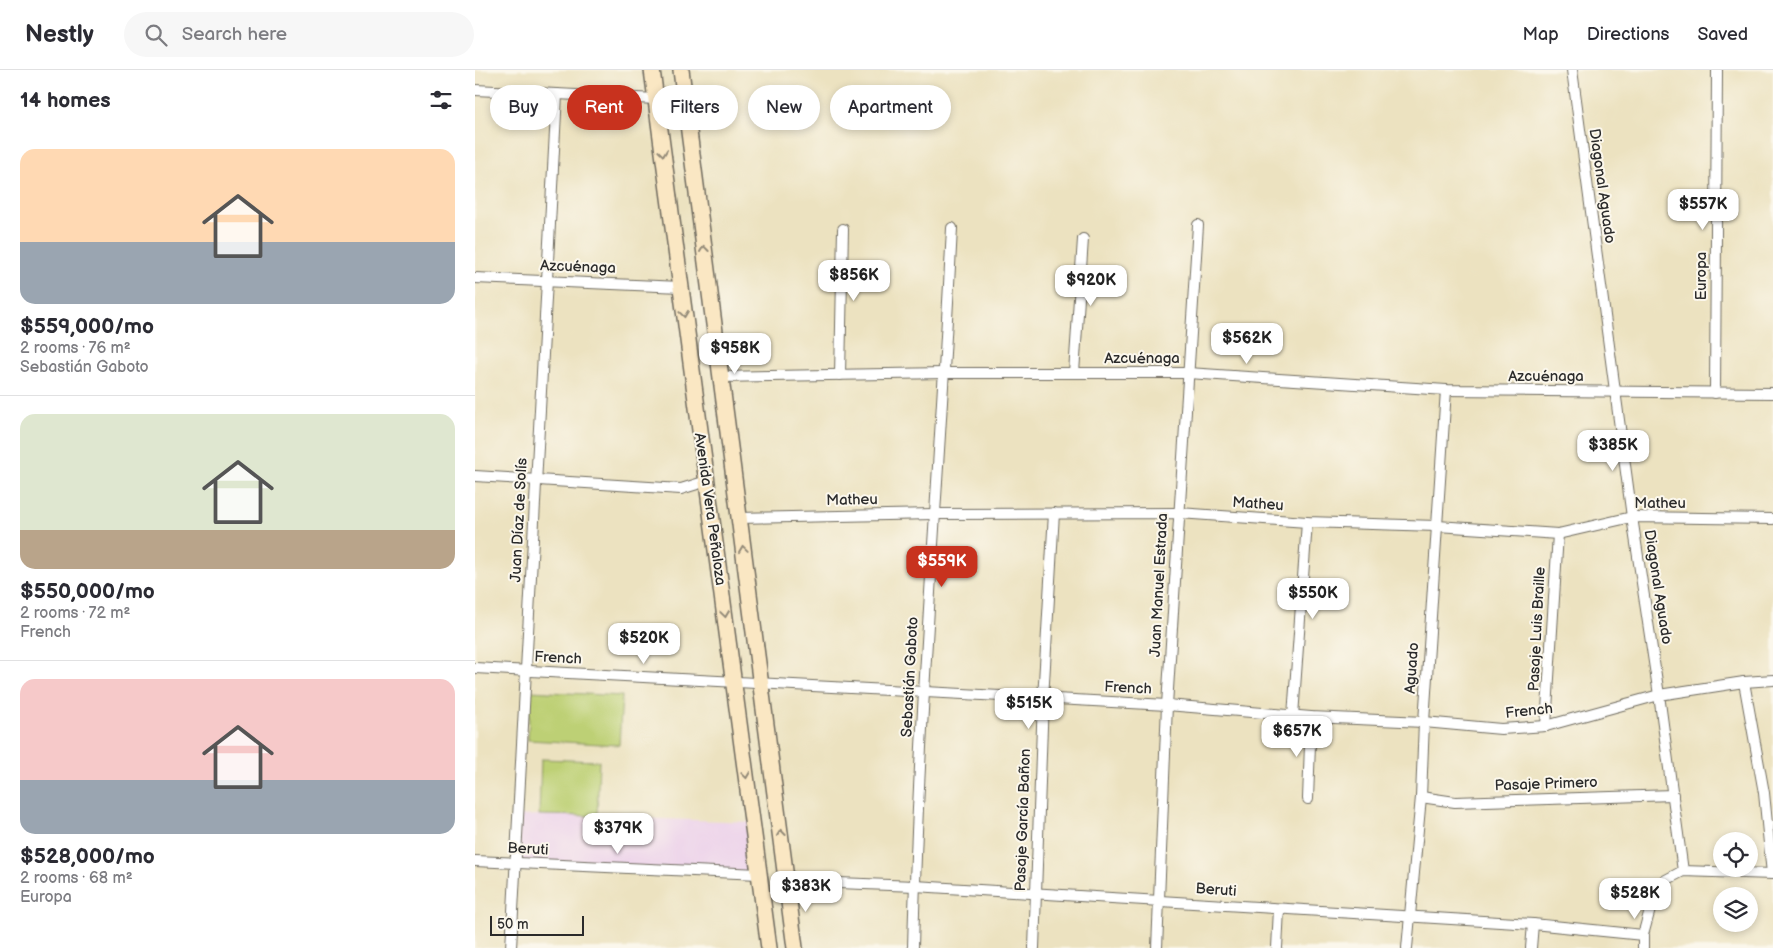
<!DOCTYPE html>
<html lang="en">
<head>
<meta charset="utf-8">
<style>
  :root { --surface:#fff; --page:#f7f7f7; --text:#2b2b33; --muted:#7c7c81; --line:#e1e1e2; --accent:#c8321e }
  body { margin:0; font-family:"Balsamiq Sans",sans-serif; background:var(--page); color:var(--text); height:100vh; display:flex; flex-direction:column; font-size:19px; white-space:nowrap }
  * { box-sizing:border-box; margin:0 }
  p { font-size:16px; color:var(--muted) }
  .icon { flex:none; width:28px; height:28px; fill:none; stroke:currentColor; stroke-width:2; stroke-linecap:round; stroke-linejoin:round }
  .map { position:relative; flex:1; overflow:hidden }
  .panel { display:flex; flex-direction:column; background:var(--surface); width:475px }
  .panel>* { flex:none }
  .top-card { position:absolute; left:15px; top:15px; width:475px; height:45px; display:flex; gap:10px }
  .controls { position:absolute; left:1238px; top:762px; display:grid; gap:10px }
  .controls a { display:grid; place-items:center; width:45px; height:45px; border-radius:50%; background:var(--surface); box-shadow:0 2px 8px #0003; font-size:25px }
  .scale { position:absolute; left:15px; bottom:12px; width:94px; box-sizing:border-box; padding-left:5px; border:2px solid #2b2b2b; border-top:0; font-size:14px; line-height:18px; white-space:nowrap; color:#2b2b2b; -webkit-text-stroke:4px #fbf7ec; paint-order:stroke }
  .price { position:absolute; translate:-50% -42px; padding:0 11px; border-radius:10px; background:#fff; color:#222; font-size:16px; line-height:32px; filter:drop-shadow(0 1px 2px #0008) }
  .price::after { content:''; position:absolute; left:50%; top:30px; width:15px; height:11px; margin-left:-8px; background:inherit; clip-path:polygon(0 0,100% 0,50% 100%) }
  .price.on { background:var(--accent); color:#fff }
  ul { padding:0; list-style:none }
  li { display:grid; align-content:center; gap:10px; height:265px; padding:0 20px }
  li+li { border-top:1px solid var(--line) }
  li span { display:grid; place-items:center; height:155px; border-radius:15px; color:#555 }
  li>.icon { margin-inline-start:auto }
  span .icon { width:90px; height:90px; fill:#fffc; stroke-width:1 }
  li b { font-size:21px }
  h2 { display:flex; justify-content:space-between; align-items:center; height:60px; padding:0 20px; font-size:21px }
  .tag { padding:0 18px; border-radius:22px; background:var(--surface); box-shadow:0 2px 8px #0003; font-size:18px; line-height:45px }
  .tag.on { background:var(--accent); color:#fff }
  header { display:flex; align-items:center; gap:30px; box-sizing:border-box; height:70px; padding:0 25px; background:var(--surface); border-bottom:1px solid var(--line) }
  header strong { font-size:24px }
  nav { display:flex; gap:28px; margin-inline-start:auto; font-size:18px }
  .search { width:350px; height:45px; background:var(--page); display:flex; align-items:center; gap:12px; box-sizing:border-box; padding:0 18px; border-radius:28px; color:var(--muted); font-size:19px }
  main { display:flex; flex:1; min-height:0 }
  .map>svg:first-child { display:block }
  .built { fill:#ecd1ea }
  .green { fill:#bdd074; stroke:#747e50 }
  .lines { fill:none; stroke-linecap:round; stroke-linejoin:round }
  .minor-casing { stroke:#6f6b5f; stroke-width:12 }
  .secondary-casing { stroke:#6f6b5f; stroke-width:18 }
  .minor { stroke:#fff; stroke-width:10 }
  .secondary { stroke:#fae7c3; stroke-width:15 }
  .oneway { stroke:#928977 }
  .labels { text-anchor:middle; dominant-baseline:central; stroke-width:4; stroke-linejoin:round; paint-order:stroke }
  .street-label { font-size:15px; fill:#2b2b2b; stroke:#fbf7ec }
</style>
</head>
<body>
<header>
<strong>Nestly</strong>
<div class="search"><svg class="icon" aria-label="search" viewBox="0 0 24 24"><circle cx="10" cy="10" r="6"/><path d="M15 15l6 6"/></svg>Search here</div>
<nav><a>Map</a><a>Directions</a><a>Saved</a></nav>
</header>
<main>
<section class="panel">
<h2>14 homes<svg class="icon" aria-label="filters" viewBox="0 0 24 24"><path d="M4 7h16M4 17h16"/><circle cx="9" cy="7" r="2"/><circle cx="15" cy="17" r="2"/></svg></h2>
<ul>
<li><span style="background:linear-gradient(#ffd9b3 60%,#9aa5b1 0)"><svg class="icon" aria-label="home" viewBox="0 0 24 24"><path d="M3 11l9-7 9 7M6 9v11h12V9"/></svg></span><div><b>$559,000/mo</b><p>2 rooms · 76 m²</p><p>Sebastián Gaboto</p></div></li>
<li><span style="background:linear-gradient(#dfe7d0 75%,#b9a48a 0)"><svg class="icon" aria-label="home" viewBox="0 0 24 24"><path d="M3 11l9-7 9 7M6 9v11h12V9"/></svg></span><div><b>$550,000/mo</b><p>2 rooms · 72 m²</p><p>French</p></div></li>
<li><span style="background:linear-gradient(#f6c9c9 65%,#9aa5b1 0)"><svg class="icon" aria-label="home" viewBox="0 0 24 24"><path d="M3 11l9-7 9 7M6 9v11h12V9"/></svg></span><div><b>$528,000/mo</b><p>2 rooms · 68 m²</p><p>Europa</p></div></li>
</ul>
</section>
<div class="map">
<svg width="1298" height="878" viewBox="0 0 1298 878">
  <rect width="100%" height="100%" fill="#fbf7ec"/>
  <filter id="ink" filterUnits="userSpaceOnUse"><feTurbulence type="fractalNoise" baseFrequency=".02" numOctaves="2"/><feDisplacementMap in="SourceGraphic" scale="10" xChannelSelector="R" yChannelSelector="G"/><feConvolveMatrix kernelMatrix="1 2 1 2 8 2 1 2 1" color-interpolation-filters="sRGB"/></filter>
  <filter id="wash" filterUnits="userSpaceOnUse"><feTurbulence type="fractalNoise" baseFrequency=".0096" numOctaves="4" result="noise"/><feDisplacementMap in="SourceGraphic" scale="20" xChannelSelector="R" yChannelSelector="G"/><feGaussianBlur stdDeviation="1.12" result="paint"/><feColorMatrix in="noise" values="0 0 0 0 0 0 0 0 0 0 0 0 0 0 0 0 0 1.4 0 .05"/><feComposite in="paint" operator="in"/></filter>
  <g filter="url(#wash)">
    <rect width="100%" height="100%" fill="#ece2c0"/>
    <polygon class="built" points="64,745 278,752 284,804 41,793 43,746"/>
    <g class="green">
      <polygon points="55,621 147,626 144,675 53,670"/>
      <polygon points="66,689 124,691 122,746 64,745"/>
    </g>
  </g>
  <g filter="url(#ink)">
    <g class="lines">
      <defs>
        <g id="minor">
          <polyline points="1097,0 1157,447 1184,625 1208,801"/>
          <polyline points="0,20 181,29"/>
          <polyline points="0,208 206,217"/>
          <polyline points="599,303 608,169"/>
          <polyline points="365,305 368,159"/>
          <polyline points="245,307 470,303 713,303 971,320 1298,323"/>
          <polyline points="1240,323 1242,0"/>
          <polyline points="0,406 206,419 232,411"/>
          <polyline points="264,448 459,444 704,443 832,452 962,456 1083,464 1157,447 1298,449"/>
          <polyline points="0,598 692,635 836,647 949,652 1026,659 1071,656 1184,625 1269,612 1298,610"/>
          <polyline points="1269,612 1289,723 1297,804"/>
          <polyline points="818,646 832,452"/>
          <polyline points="1071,656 1083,464"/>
          <polyline points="946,727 980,732 1198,725"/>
          <polyline points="833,729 836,647"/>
          <polyline points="0,791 284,804"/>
          <polyline points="312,811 440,816 1058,854 1168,865"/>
          <polyline points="36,878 82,24"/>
          <path d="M438,878C444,638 465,398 477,158"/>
          <polyline points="559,878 568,629 579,443"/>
          <polyline points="682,878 692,635 723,155"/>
          <polyline points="802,878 804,839"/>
          <polyline points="932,878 946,727 949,652 971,320"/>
          <polyline points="1056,878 1058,854"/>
          <polyline points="1168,878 1168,865 1179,825 1189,811 1208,801 1298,804"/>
        </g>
        <g id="secondary">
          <polyline points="177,0 294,878"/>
          <polyline points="206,0 320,878"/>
        </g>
      </defs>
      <use href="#minor" class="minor-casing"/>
      <use href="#secondary" class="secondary-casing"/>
      <use href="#minor" class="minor"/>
      <use href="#secondary" class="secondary"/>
    </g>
    <defs><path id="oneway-chevron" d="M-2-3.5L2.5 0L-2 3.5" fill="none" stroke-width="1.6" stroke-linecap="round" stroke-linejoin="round" transform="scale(1.25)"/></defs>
    <g class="oneway">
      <use href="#oneway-chevron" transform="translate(188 83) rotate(82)"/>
      <use href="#oneway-chevron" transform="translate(229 179) rotate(-97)"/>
      <use href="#oneway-chevron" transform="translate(209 244) rotate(82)"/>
      <use href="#oneway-chevron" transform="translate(268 479) rotate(-98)"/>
      <use href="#oneway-chevron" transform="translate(250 544) rotate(82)"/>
      <use href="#oneway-chevron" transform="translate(271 705) rotate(82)"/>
      <use href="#oneway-chevron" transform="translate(306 763) rotate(-97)"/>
    </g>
  </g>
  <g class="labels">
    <g class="street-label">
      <text transform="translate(1127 116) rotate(82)">Diagonal Aguado</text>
      <text transform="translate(103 197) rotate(2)">Azcuénaga</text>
      <text transform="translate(1226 206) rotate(-90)">Europa</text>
      <text x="667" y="288">Azcuénaga</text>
      <text x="1071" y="306">Azcuénaga</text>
      <text transform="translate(377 430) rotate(-1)">Matheu</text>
      <text x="1185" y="433">Matheu</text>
      <text transform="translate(783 434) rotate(4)">Matheu</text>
      <text transform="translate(235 439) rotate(82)">Avenida Vera Peñaloza</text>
      <text transform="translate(44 450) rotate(-87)">Juan Díaz de Solís</text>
      <text transform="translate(684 515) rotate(-87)">Juan Manuel Estrada</text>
      <text transform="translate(1183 517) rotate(81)">Diagonal Aguado</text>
      <text transform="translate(1062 559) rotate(-87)">Pasaje Luis Braille</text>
      <text transform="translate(83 588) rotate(3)">French</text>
      <text transform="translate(937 598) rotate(-86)">Aguado</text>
      <text transform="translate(435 607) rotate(-87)">Sebastián Gaboto</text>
      <text transform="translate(653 618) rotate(3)">French</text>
      <text transform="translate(1054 641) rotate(-6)">French</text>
      <text transform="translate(1071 714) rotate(-2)">Pasaje Primero</text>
      <text transform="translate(548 750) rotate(-88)">Pasaje García Bañon</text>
      <text transform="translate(53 779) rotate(3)">Beruti</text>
      <text transform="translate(741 820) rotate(4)">Beruti</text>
    </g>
  </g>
</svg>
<div class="controls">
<a><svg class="icon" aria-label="locate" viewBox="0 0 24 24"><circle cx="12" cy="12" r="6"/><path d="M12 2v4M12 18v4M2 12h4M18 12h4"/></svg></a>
<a><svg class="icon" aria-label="layers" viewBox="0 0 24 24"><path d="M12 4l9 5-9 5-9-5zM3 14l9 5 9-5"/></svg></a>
</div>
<div class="scale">50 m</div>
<b class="price" style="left:1228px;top:161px">$557K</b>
<b class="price" style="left:379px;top:232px">$856K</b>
<b class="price" style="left:616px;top:237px">$920K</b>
<b class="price" style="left:772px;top:295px">$562K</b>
<b class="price" style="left:260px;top:305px">$958K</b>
<b class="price" style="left:1138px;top:402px">$385K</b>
<b class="price on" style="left:467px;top:518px">$559K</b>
<b class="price" style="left:838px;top:550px">$550K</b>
<b class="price" style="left:169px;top:595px">$520K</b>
<b class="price" style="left:554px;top:660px">$515K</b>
<b class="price" style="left:822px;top:688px">$657K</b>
<b class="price" style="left:143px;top:785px">$379K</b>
<b class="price" style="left:331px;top:843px">$383K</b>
<b class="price" style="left:1160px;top:850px">$528K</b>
<div class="top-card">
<a class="tag">Buy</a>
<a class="tag on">Rent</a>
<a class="tag">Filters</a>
<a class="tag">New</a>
<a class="tag">Apartment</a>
</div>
</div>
</main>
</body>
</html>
